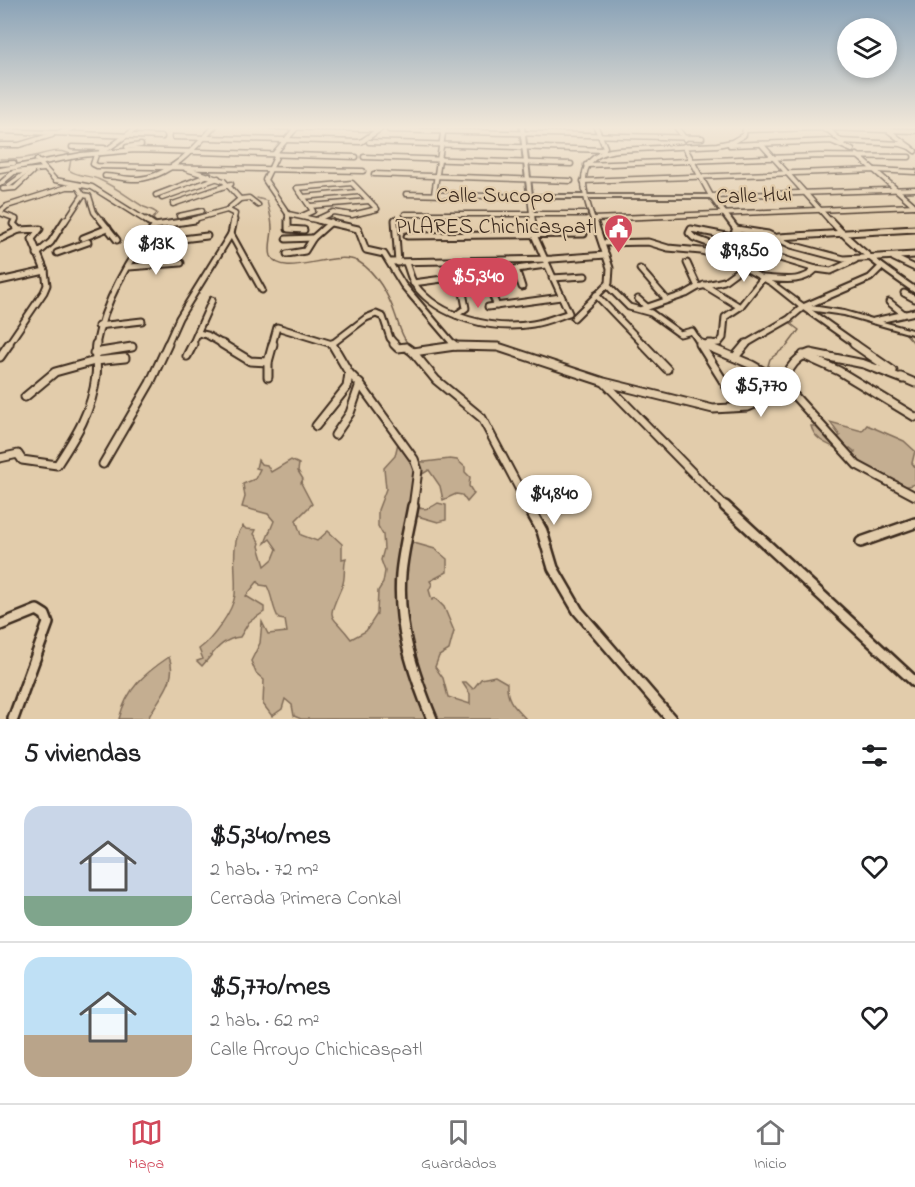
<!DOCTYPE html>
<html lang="es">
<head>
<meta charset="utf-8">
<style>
  :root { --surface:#fff; --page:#f2f2f2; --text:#202124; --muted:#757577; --line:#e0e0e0; --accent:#d1495b }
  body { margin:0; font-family:"Indie Flower",sans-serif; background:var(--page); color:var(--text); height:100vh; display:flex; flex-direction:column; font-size:22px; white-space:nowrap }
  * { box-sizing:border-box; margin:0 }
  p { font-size:20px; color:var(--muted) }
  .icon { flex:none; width:33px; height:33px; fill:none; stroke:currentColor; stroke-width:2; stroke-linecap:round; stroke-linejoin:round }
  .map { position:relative; height:719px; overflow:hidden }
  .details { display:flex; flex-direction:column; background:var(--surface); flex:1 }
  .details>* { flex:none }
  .buttons { position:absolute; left:837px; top:18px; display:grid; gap:12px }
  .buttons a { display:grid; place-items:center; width:60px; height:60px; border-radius:50%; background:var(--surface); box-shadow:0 3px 9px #0003; font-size:30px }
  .price { position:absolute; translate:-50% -51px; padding:0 14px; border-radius:21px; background:#fff; color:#222; font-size:20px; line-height:39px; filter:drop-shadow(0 2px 3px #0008) }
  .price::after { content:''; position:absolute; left:50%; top:36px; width:18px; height:14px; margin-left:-9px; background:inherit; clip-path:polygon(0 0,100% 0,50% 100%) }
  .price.selected { background:var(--accent); color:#fff }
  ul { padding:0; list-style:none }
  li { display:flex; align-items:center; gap:18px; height:150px; padding:0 24px }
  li+li { border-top:2px solid var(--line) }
  li span { display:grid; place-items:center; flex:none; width:168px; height:120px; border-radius:18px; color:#555 }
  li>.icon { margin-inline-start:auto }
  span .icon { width:72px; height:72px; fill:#fffc; stroke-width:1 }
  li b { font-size:26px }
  h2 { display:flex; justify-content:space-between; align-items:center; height:72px; padding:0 24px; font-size:26px }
  .menu { display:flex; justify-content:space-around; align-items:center; height:84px; border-top:2px solid var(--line); background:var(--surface); font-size:16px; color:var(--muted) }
  .menu a { display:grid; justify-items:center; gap:3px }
  .menu .selected { color:var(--accent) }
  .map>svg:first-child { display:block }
  .green { fill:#c4ae91; stroke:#806c58; stroke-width:1.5 }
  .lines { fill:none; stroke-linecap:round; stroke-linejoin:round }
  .stream { stroke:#74614e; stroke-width:1.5 }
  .minor-far3-casing { stroke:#3b2a1e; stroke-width:7 }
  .minor-far2-casing { stroke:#3b2a1e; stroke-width:9 }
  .minor-far1-casing { stroke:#3b2a1e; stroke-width:11 }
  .minor-casing { stroke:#3b2a1e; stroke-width:14 }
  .tertiary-casing { stroke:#3b2a1e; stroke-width:4 }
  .minor-far3 { stroke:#e2ccab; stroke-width:4 }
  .minor-far2 { stroke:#e2ccab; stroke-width:5 }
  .minor-far1 { stroke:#e2ccab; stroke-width:7 }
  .minor { stroke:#e2ccab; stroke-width:9 }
  .tertiary { fill:#e2ccab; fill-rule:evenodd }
  .labels { text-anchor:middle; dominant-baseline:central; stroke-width:4.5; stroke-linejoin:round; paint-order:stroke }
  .far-street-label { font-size:22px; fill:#3b2a1e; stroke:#e2ccab }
  .far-poi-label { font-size:22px; fill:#3b2a1e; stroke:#e2ccab; text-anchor:end }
</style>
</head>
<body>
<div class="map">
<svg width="915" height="719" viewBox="0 0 915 719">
  <rect width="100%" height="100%" fill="#e2ccab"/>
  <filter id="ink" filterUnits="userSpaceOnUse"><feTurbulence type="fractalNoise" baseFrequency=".0167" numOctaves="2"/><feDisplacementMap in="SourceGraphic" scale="12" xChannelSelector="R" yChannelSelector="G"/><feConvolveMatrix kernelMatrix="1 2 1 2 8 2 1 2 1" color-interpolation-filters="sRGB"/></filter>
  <g filter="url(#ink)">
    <g class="green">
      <path d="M814,422L835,438L840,436L830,422L862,431L867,425L904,441L915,451L912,463L915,467V484C890,494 870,474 852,458L851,453L855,452L850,448L844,452C831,445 815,442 811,426H815Z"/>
      <path d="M398,443L413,461L425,462L450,459L457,460L465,467V472L470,477L469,486L474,494L467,502L462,495L456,494L443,500L440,486L429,470L414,479L411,504C422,511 428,510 438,503L446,505V520L438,522L417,516L409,532L414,543L435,549L447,559V572L430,581L432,584L429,590L432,600L435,598L444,607L454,631L449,650L439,656L435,667L443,678L448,697L470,704V694L462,682H466L473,689L481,679L495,676L507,683C506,701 515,707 526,719H301L294,716L292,705L285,699L282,709L272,716L263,704L264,680L256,673L251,661L260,643L262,622L268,634L287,632L285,620L279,619C272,608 273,597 267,586L260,585L258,581L246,596L264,607V612L249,622L240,637C221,639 214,653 202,666L197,661L203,659L199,649C212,640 233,611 235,595C237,574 229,542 243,526L246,529L256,530L254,534L260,543L259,546L265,566L273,559L277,549L270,539L265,543L274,521L268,514L242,507L245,497L243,484L255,479L260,469L256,468L258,460L261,464L267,465L271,472L291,460L299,464L298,471L303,479L301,483L312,504L296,520L301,535L317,541L328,531L342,544V559L346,558C343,567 346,578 342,586C326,623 329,610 351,639L366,631L377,614L378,591L383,583L385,571L381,560L384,549L383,535L378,526V510L386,489L384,468L395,456Z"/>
      <path d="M169,657C179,681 157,699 148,719H119C127,688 144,674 169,657Z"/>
    </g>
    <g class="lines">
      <g class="stream">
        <path d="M0,159C8,159 16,159 25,158C41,156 57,146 72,155"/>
        <path d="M71,159L69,170C78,177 90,175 100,180C116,187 129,198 144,207C149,209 153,210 157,213L153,219L158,224"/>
        <path d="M257,198L267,201C269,210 272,219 272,228C272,238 268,247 271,256C282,280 336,248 359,262C376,272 389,296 395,314C399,325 401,335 408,344"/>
        <polyline points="905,333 915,344"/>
        <polyline points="767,369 770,359 787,346 799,330 791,324 794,322"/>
        <polyline points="765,376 766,394"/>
      </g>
      <defs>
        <g id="minor-far3">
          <polyline points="272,127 376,129"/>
          <polyline points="596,127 605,147 603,149"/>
          <polyline points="676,127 685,139"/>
          <polyline points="825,127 843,143"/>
          <polyline points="827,128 915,131"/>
          <polyline points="389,130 702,138"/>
          <polyline points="745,130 821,128 827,130"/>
          <polyline points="0,131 162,137"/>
          <polyline points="889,131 915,151"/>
          <polyline points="62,132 75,127"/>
          <polyline points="174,137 361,142 383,127"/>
          <polyline points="841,141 901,144 910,147"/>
          <polyline points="369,142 604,150"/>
          <polyline points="0,145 19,145 52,135"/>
          <polyline points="730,145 831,141 852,150"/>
          <polyline points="762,145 831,222"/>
          <polyline points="684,146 711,196 915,189"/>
          <polyline points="72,147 104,148"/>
          <polyline points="127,147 141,145"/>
          <polyline points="101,151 109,148 138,127"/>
          <polyline points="81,155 135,150 356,157"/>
          <polyline points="96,155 93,164 97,166 363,171"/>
          <polyline points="857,155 915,206"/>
          <polyline points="364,157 571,164"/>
          <polyline points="37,160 55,180 92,187 148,222"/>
          <polyline points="0,164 14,163"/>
          <polyline points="586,165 819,156 909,157"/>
          <polyline points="186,169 224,181 240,199"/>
          <polyline points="0,170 82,155"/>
          <polyline points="374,174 571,181"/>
          <path d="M105,176C116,176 127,180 138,179C169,177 194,149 214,127"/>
          <polyline points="583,181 876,170 915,172"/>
          <polyline points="0,184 14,172 44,169"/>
          <polyline points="9,185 27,172"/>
          <polyline points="3,189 15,188 32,172"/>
          <polyline points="406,194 530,197 533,222"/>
          <polyline points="434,194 444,127"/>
          <polyline points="83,195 89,196 94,212 102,222"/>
          <polyline points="156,195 209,175"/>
          <polyline points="303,197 358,192"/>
          <polyline points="162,198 218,178"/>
          <polyline points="173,204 231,184"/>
          <polyline points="310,206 369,201"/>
          <polyline points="227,210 235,214 233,222"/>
          <polyline points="0,212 7,206 67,187 78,187 83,195 65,222"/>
          <polyline points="0,213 16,219 14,222"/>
          <polyline points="288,214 325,222"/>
          <polyline points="288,214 265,180 276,157 274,154 296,128"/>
          <polyline points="288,214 288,222"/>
          <polyline points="405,214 585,214"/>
          <polyline points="179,216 202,211"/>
          <polyline points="302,216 313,211 297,188 352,183 377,209 352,215 333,212 318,219"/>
          <polyline points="395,219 395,222"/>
          <polyline points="593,219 915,206"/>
          <polyline points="184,222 227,210 240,199 249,198 258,205"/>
          <path d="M594,222C582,191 572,154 618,150L717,145L732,142L744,135L745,127"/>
        </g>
        <g id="minor-far2">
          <polyline points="15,220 13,224 19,230"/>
          <polyline points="101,220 117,240"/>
          <polyline points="146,220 155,226 195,220"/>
          <polyline points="288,220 288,229 304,230"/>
          <polyline points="318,220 358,229 366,250 384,254 403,285 454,345"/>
          <polyline points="395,220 398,263"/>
          <path d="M830,220C855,248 884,269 915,290"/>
          <polyline points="736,229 768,234 791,245 844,259 915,255"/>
          <polyline points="231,234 262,290"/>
          <polyline points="407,236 584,234"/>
          <polyline points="778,237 915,229"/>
          <polyline points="83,238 108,228"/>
          <polyline points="0,239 19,230 40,229 32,239 45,271 0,281"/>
          <polyline points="286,239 313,238"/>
          <polyline points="603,243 648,242 668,248 701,251 724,257"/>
          <polyline points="730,243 816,269 831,271 855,260"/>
          <polyline points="140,244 207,236"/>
          <polyline points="727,250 694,238 689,233 691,229 732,237"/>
          <polyline points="57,253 88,242"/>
          <polyline points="37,254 51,242 65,220"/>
          <polyline points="287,254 305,251 313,238 331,222"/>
          <polyline points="894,258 915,268"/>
          <polyline points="390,262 552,259 606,255"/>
          <path d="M406,263C409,270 410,278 415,285C439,318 494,331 533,324C546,322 557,317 569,313L534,235L532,220"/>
          <polyline points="687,263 698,287"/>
          <polyline points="129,267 181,263"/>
          <polyline points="516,269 522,287"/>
          <polyline points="640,269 667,300"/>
          <polyline points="483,274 497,306"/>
          <polyline points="552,278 585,276"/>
          <polyline points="413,283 546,265"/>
          <polyline points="704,285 740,307"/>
          <polyline points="608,286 629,307 651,313 680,334 692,331 701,345"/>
          <polyline points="904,293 915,299"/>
          <polyline points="596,295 644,345"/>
          <polyline points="638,299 647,307"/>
          <polyline points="889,302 904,314"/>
          <polyline points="488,307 561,297"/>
          <polyline points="803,307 857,345"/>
          <polyline points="642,309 686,294 698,287 724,281 743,267"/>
          <polyline points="456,315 466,308 462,287"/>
          <polyline points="574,318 609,283 610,268 594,220"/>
          <polyline points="874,321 915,312"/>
          <polyline points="98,326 142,321"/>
          <polyline points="198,333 207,335 224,345"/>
          <polyline points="701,343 706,345"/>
          <path d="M708,344L719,343L723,338L725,317L740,307L763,278C781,279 802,284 816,269"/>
          <polyline points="8,345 44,292 47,285 45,271"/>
          <path d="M96,345C104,303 128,259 155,226"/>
          <polyline points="167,345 179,318 231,234 234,220"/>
          <polyline points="192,345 212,300"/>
          <polyline points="272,345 277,327 332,344 366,318 376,314 383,317 390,338 396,345"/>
          <polyline points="744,345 789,319 803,307 870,278 881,267"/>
        </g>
        <g id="minor-far1">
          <polyline points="222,344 250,361 268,362"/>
          <path d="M394,344L398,348L406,347L413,352L455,346L498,347L604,382L713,409L748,407L780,393C785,376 792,358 810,353L864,364L903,379"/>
          <polyline points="453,344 455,346"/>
          <polyline points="643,344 667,369"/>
          <polyline points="700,344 727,387"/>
          <polyline points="702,344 752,365 782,382 857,465 915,496"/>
          <polyline points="708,344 712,344"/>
          <polyline points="854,344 893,371"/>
          <polyline points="413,352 436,380 482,418 529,507"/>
          <polyline points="94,353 132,347"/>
          <polyline points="803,355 839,371 915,417"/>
          <polyline points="187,356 193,344"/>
          <polyline points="0,357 9,344"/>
          <polyline points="735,357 746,344"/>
          <polyline points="268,377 268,362 273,344"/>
          <polyline points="901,377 915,383"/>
          <polyline points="605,383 726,507"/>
          <polyline points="360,384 414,459 418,470 413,507"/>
          <polyline points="25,397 55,372 95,361 125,358"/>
          <polyline points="316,426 347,387 349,373 332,344"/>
          <polyline points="335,435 350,413 360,384 349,373"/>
          <path d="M0,458L18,454L22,460L57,465C76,436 92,411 96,376C98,365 94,355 96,344"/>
          <polyline points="103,464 150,383 168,344"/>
        </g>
        <g id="minor">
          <path d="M413,506C409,528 403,551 401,574C397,625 413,673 432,719"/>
          <polyline points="528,506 542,531 553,568 578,611 671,719"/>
          <polyline points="725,506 915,682"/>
          <polyline points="861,542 915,523"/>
          <polyline points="0,625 37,610 45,615 48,623 13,719"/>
        </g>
        <polygon id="tertiary" points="520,127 524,127 532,195 713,195 739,229 727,256 775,283 805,305 844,311 915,331 915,335 844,315 801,309 771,285 722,258 721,257 733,229 710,198 528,198"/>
      </defs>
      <use href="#minor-far3" class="minor-far3-casing"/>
      <use href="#minor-far2" class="minor-far2-casing"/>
      <use href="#minor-far1" class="minor-far1-casing"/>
      <use href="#minor" class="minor-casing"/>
      <use href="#tertiary" class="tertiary-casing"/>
      <use href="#minor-far3" class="minor-far3"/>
      <use href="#minor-far2" class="minor-far2"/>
      <use href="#minor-far1" class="minor-far1"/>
      <use href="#minor" class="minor"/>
      <use href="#tertiary" class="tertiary"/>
    </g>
  </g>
  <linearGradient id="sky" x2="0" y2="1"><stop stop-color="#89a2b7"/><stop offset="0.56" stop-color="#f2e8d9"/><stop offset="1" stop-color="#f2e8d9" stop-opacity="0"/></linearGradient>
  <rect width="915" height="228" fill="url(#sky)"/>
  <defs>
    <symbol id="civic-pin" viewBox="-11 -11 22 30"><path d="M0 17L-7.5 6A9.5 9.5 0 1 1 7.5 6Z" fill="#d1495b" stroke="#e2ccab"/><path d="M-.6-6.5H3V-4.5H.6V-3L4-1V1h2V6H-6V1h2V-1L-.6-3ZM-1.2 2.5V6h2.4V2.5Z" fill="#fff"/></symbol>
  </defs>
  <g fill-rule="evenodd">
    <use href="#civic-pin" x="602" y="212" width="33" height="45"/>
  </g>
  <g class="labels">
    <g class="far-street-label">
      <text x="495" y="197">Calle Sucopo</text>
      <text transform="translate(754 197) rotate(-2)">Calle Hui</text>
    </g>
    <g class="far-poi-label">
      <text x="597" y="228">PILARES Chichicaspatl</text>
    </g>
  </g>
</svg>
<div class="buttons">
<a><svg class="icon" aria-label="layers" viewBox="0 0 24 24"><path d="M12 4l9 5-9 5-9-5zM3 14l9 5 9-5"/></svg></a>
</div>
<b class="price" style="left:156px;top:276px">$13K</b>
<b class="price" style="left:744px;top:283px">$9,850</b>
<b class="price selected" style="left:478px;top:309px">$5,340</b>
<b class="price" style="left:761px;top:418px">$5,770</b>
<b class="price" style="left:554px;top:526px">$4,840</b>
</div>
<section class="details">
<h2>5 viviendas<svg class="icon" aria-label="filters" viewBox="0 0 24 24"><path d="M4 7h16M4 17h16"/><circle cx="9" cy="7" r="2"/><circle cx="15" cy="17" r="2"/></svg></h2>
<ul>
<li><span style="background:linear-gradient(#c9d6e8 75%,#7fa58c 0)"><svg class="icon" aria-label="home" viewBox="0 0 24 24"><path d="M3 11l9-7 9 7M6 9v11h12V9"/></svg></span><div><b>$5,340/mes</b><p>2 hab. · 72 m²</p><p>Cerrada Primera Conkal</p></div><svg class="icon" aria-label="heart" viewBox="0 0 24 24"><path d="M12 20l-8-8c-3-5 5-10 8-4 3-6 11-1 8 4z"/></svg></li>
<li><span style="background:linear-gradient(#bfe0f5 65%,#b9a48a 0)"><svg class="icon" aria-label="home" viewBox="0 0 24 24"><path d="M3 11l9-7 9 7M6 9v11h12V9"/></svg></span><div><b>$5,770/mes</b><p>2 hab. · 62 m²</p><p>Calle Arroyo Chichicaspatl</p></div><svg class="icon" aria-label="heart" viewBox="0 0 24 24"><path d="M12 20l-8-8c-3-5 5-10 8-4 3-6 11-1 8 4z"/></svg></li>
</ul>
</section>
<nav class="menu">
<a class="selected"><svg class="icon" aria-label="map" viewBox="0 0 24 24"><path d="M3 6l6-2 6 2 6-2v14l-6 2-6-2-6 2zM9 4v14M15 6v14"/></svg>Mapa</a>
<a><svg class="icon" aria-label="saved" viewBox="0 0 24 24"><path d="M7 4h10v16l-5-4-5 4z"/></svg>Guardados</a>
<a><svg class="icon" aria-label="home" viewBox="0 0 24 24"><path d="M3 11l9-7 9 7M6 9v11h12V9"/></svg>Inicio</a>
</nav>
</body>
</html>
